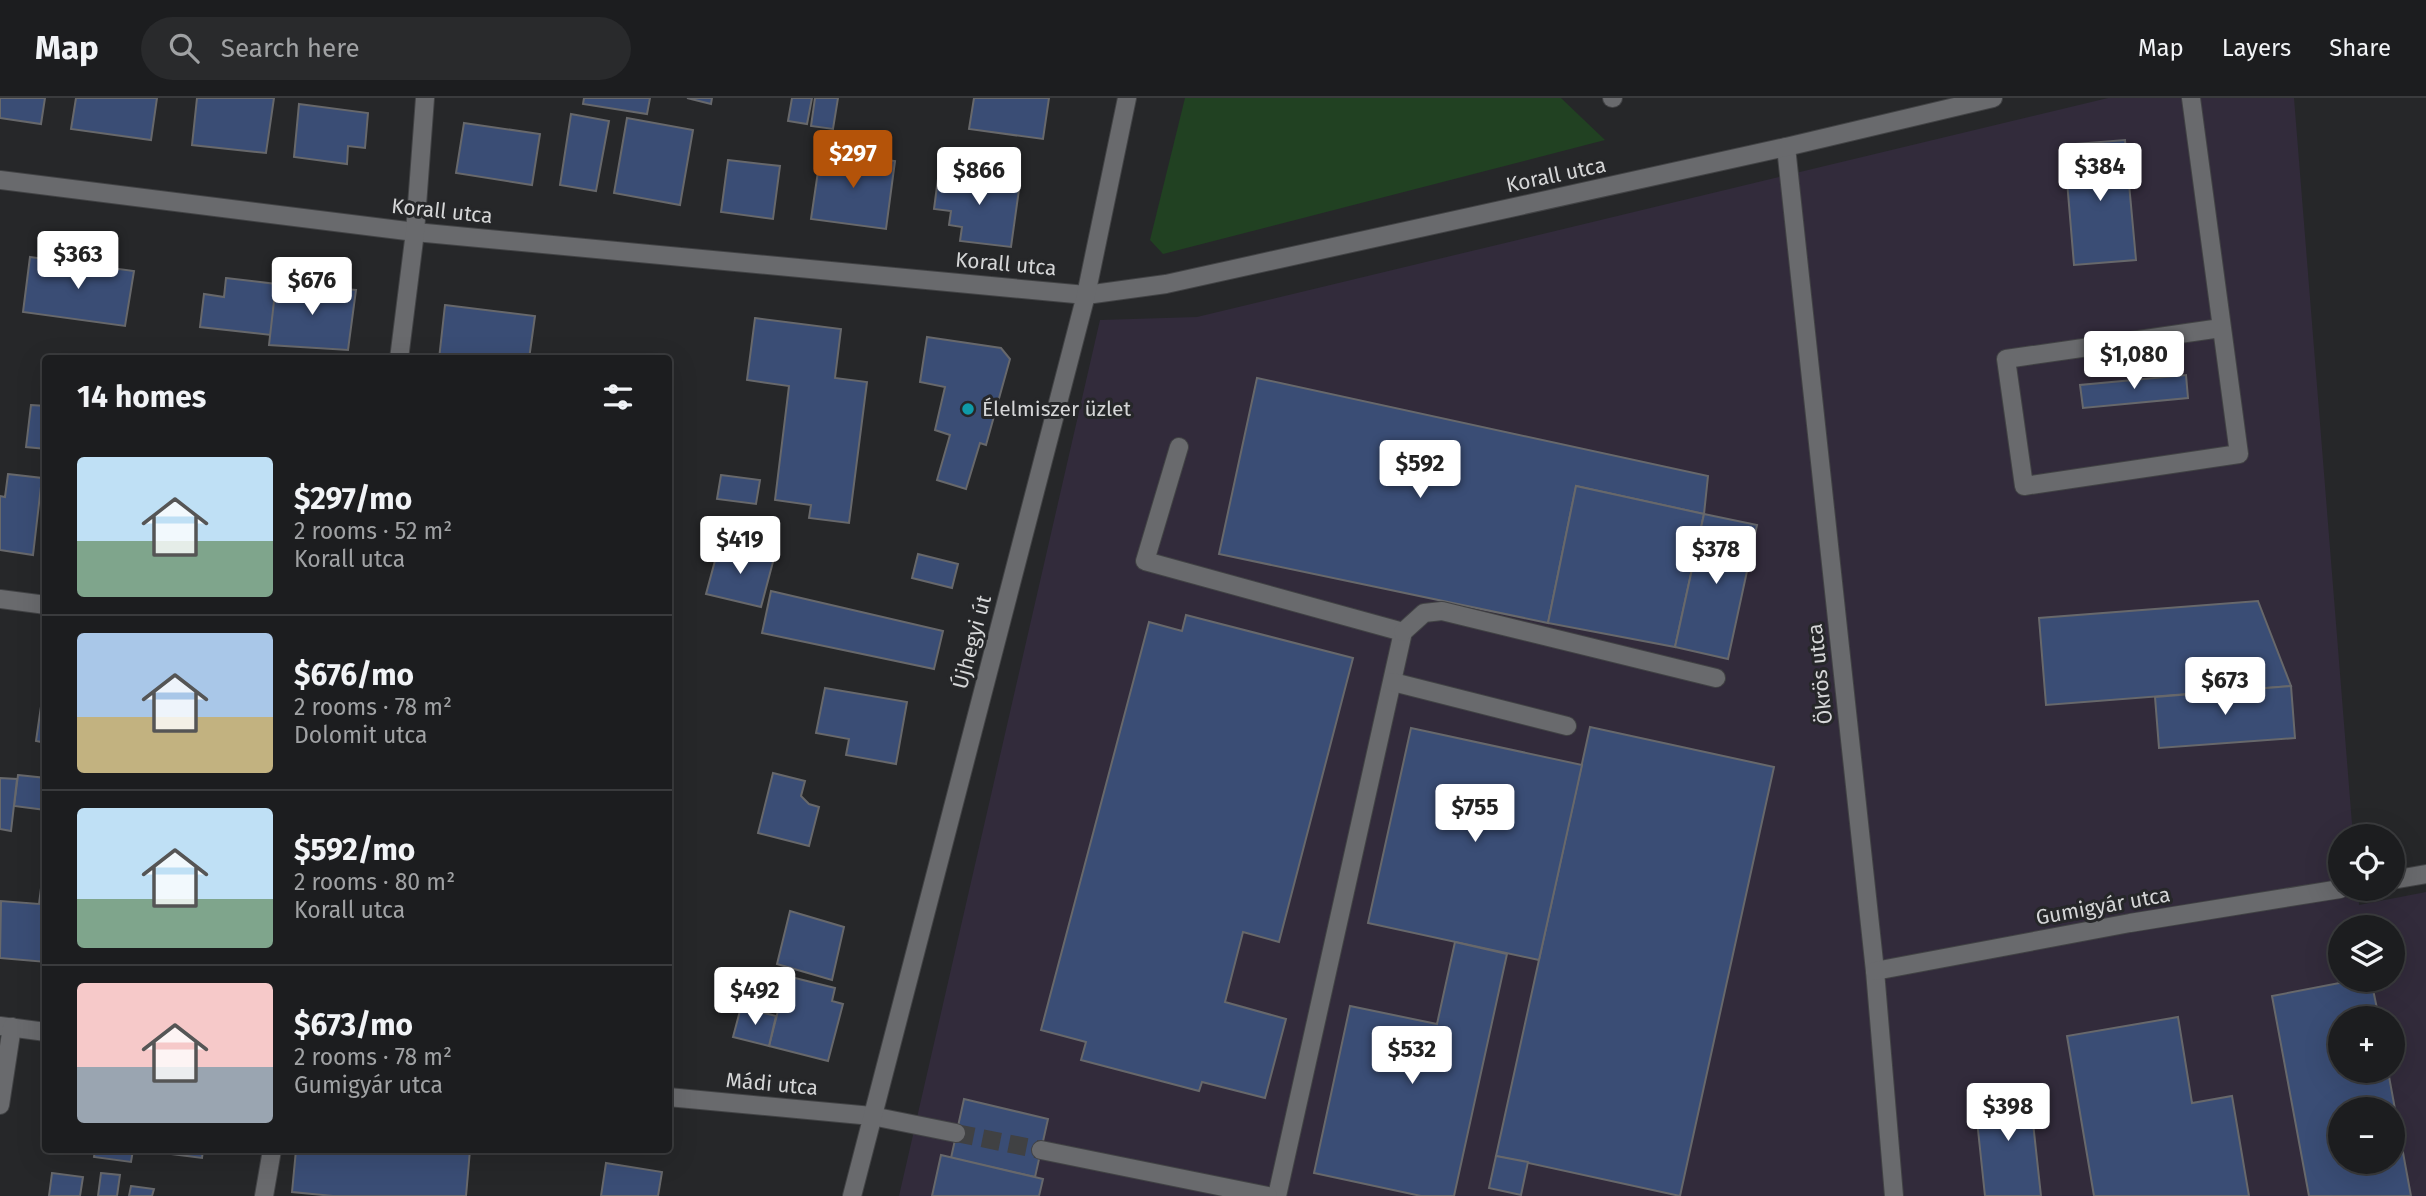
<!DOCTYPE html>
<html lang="en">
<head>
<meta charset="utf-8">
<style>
  :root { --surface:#1c1d1f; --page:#292a2c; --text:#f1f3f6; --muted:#a0a2a4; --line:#3a3b3d; --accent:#b45309 }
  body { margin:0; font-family:"Fira Sans",sans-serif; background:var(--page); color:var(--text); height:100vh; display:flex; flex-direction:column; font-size:26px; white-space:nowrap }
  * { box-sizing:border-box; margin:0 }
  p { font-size:23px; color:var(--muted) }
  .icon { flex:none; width:38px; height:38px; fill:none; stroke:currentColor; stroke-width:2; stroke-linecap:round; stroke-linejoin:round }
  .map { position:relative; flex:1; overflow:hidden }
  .side { position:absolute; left:42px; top:257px; width:630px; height:798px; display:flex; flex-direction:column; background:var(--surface); border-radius:7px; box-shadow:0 7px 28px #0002,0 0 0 2px var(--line) }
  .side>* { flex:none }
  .tools { position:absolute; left:2328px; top:726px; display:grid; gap:14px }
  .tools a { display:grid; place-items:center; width:77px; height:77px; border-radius:50%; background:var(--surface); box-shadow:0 7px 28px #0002,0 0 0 2px var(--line); font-size:35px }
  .price { position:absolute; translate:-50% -60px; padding:0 16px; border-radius:7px; background:#fff; color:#222; font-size:23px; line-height:46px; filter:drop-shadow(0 2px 4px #0008) }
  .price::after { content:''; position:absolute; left:50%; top:42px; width:21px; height:16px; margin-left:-10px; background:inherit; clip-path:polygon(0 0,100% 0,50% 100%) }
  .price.active { background:var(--accent); color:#fff }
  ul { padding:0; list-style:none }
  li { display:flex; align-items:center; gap:21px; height:175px; padding:0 35px }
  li+li { border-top:2px solid var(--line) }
  li span { display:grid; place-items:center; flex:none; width:196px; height:140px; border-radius:7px; color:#555 }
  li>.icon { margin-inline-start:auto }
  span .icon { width:84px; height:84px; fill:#fffc; stroke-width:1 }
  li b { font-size:30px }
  h2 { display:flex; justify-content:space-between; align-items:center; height:84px; padding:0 35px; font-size:30px }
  header { display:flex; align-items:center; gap:42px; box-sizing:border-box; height:98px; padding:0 35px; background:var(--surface); border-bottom:2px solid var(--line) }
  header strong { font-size:33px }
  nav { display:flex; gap:38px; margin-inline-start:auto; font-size:24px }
  .search { width:490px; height:63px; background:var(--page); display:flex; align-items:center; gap:18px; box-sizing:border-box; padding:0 24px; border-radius:38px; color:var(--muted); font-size:26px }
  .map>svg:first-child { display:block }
  .industrial { fill:#322b3b; fill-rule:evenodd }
  .green { fill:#214122 }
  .building { fill:#3a4d75; stroke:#67686b; stroke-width:2; fill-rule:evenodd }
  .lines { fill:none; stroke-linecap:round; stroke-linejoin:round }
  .minor-tunnel { stroke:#404143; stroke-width:18; stroke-dasharray:18 9; stroke-linecap:butt }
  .minor-casing { stroke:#424345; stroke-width:20 }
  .minor { stroke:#696a6d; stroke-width:18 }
  .culture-dot { fill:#0f9aa8; stroke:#262729; stroke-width:2.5 }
  .labels { text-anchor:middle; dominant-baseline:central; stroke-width:6; stroke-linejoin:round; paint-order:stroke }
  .street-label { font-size:21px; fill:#d5d6d7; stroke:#262729 }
  .poi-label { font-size:21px; fill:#d5d6d7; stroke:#262729; text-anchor:start }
</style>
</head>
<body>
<header>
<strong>Map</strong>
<div class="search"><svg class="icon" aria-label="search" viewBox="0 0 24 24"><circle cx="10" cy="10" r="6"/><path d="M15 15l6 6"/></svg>Search here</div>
<nav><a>Map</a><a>Layers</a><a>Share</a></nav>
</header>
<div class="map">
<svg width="2426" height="1098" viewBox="0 0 2426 1098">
  <rect width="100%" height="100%" fill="#262729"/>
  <path class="industrial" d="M2108,0H2294L2353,738H2340V791H2358L2359,807L2426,794V1098H899L1100,222L1197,219ZM2340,830H2392V882H2340ZM2340,920H2392V973H2340ZM2340,1012H2392V1064H2340Z"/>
  <polygon class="green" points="1185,0 1561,0 1605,42 1163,156 1150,142"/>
  <g class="building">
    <polygon points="0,0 45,0 41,26 0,20"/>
    <polygon points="76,0 157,0 151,42 71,31"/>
    <polygon points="197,0 274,0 266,55 192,47"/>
    <polygon points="584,0 650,0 647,16 583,6"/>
    <polygon points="687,0 712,0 711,6"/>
    <polygon points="792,0 812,0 807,26 788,23"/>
    <polygon points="815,0 838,0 833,31 811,28"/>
    <polygon points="974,0 1049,0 1043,41 969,31"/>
    <polygon points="299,6 368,15 365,50 348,48 347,66 294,59"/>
    <polygon points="571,16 609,23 596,93 560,87"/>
    <polygon points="627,20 693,32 680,107 614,95"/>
    <polygon points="464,25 540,36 532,87 456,75"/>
    <polygon points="2125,42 2136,162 2074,167 2064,47"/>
    <polygon points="821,53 895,63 886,131 811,121"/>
    <polygon points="728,62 780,68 773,121 721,114"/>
    <polygon points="939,73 1020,84 1011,149 960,143 962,129 949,127 951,113 934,111"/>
    <polygon points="30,159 134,173 125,228 23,214"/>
    <polygon points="226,180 276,186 271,237 200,229 204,196 224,199"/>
    <polygon points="276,186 356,192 348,252 269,247"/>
    <polygon points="445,207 535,218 529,261 439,261"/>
    <polygon points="755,220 841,231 835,280 867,284 849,425 809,420 811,407 775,402 789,288 747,282"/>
    <polygon points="927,239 1001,250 1010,261 986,347 980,345 966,391 937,382 950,337 935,332 945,289 920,284"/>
    <polygon points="2186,277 2188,300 2083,310 2080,287"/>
    <polygon points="1257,280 1708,378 1704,416 1576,388 1548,525 1219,456"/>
    <polygon points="31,307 46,308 46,351 26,349"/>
    <polygon points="8,376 42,380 33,457 0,452 0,398 5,399"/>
    <polygon points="721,377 760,382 756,406 717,401"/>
    <polygon points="1576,388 1704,416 1675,549 1548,525"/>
    <polygon points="1704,416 1757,427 1728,561 1675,549"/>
    <polygon points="719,448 774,460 761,509 706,496"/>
    <polygon points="918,456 958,466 952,490 912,480"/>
    <polygon points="771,493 943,533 934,571 762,535"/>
    <polygon points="2258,503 2291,588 2046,607 2039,520"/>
    <polygon points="1186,517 1353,560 1279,844 1243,834 1225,904 1286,921 1265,1000 1202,984 1199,993 1081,962 1086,944 1041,932 1149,524 1182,533"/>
    <polygon points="46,574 46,645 36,643"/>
    <polygon points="2291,588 2295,640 2159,650 2155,599"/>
    <polygon points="825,590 907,604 896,666 846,657 849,641 816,635"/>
    <polygon points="1590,629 1774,669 1680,1098 1496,1058"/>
    <polygon points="1411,630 1582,667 1539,862 1368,825"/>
    <polygon points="773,675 805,683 801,698 809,706 819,709 809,748 758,735"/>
    <polygon points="18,677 46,680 46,712 14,708"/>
    <polygon points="0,680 17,681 11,733 0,731"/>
    <polygon points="41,790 46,790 46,864 0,860 1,803 39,806"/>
    <polygon points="790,813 844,829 832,882 777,866"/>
    <polygon points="1455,844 1507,856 1454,1098 1421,1098 1314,1075 1350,908 1437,926"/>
    <polygon points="787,878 835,890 832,903 843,906 828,963 769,948"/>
    <path d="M2355,882H2371L2379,920H2340V973H2388L2411,1098H2309L2272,898ZM2340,1012H2392V1064H2340Z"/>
    <polygon points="741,909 776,918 769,948 733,939"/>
    <polygon points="2178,919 2192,1005 2232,998 2249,1098 2094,1098 2067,938"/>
    <polygon points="2029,988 2041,1098 1985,1098 1974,994"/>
    <polygon points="964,1001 1048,1021 1035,1079 951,1060"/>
    <polygon points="95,1052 133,1052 131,1064 94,1059"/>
    <polygon points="164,1052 203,1052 202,1060 164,1055"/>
    <polygon points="296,1052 470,1052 466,1098 333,1098 292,1094"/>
    <polygon points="941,1057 1043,1081 1039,1098 932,1098"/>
    <polygon points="1496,1058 1528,1064 1521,1097 1489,1090"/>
    <polygon points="606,1065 662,1074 658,1098 601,1098"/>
    <polygon points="52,1075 83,1079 80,1098 49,1098"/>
    <polygon points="101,1075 120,1077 117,1098 98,1098"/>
    <polygon points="131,1088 154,1091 152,1098 129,1098"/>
  </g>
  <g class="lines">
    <polyline class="minor-tunnel" points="956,1035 1041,1052"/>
    <defs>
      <g id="minor">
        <polyline points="1612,0 1613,0"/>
        <polyline points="2191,0 2239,356 2024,388 2006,261 2221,230"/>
        <polyline points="1786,49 1875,873 1894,1098"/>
        <polyline points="0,82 415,134 1086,197 1166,186 1786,49 1993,0"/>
        <polyline points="399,261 415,134 425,0"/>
        <polyline points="1179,349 1145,463 1403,534 1277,1098"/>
        <polyline points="0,501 46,507"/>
        <polyline points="1403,534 1424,515 1442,513 1716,580"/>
        <polyline points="1393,584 1567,628"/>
        <polyline points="2392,782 2426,776"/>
        <polyline points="1875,873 2130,825 2340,791"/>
        <polyline points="0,928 46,934"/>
        <polyline points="668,999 872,1018 956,1035"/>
        <polyline points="0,1007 12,929"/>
        <polyline points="1041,1052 1268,1098"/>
        <polyline points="264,1098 272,1052"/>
        <polyline points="852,1098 1086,197 1127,0"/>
      </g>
    </defs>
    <use href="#minor" class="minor-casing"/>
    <use href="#minor" class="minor"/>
  </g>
  <circle class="culture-dot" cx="968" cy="311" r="7"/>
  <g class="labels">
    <g class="street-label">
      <text transform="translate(1556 77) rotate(-12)">Korall utca</text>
      <text transform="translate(442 113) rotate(6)">Korall utca</text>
      <text transform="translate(1006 166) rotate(5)">Korall utca</text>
      <text transform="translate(972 544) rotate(-75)">Újhegyi út</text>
      <text transform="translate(1820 576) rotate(-96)">Ökrös utca</text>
      <text transform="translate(2103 808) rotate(-10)">Gumigyár utca</text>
      <text transform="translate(772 986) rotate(5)">Mádi utca</text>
    </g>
    <g class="poi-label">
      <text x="982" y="311">Élelmiszer üzlet</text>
    </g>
  </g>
</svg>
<div class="tools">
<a><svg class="icon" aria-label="locate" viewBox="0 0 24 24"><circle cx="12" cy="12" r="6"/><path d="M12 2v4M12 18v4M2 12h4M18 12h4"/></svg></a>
<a><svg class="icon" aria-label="layers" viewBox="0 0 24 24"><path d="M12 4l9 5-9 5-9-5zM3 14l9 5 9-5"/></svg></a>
<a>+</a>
<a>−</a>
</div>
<b class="price active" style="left:853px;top:92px">$297</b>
<b class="price" style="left:2100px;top:105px">$384</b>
<b class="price" style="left:979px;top:109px">$866</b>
<b class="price" style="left:78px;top:193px">$363</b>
<b class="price" style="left:312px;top:219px">$676</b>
<b class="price" style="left:2134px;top:293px">$1,080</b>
<b class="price" style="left:1420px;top:402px">$592</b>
<b class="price" style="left:740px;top:478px">$419</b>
<b class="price" style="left:1716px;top:488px">$378</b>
<b class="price" style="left:2225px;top:619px">$673</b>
<b class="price" style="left:1475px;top:746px">$755</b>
<b class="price" style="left:755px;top:929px">$492</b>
<b class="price" style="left:1412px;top:988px">$532</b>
<b class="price" style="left:2008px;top:1045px">$398</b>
<section class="side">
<h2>14 homes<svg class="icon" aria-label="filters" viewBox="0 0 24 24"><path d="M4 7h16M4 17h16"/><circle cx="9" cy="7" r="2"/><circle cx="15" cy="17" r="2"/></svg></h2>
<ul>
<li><span style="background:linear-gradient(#bfe0f5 60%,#7fa58c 0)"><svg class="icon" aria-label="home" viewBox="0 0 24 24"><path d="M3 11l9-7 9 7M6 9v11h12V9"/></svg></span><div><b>$297/mo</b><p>2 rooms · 52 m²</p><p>Korall utca</p></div></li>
<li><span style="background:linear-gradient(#a9c7e8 60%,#c2b280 0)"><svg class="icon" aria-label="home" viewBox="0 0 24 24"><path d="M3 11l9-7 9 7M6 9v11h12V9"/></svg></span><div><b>$676/mo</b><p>2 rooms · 78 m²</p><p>Dolomit utca</p></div></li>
<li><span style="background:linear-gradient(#bfe0f5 65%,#7fa58c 0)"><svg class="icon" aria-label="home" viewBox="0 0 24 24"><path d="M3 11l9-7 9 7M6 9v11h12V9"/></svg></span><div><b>$592/mo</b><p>2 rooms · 80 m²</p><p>Korall utca</p></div></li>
<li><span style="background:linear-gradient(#f6c9c9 60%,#9aa5b1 0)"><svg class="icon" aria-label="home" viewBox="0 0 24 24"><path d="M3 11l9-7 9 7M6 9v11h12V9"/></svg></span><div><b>$673/mo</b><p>2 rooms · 78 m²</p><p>Gumigyár utca</p></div></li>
</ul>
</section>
</div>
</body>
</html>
